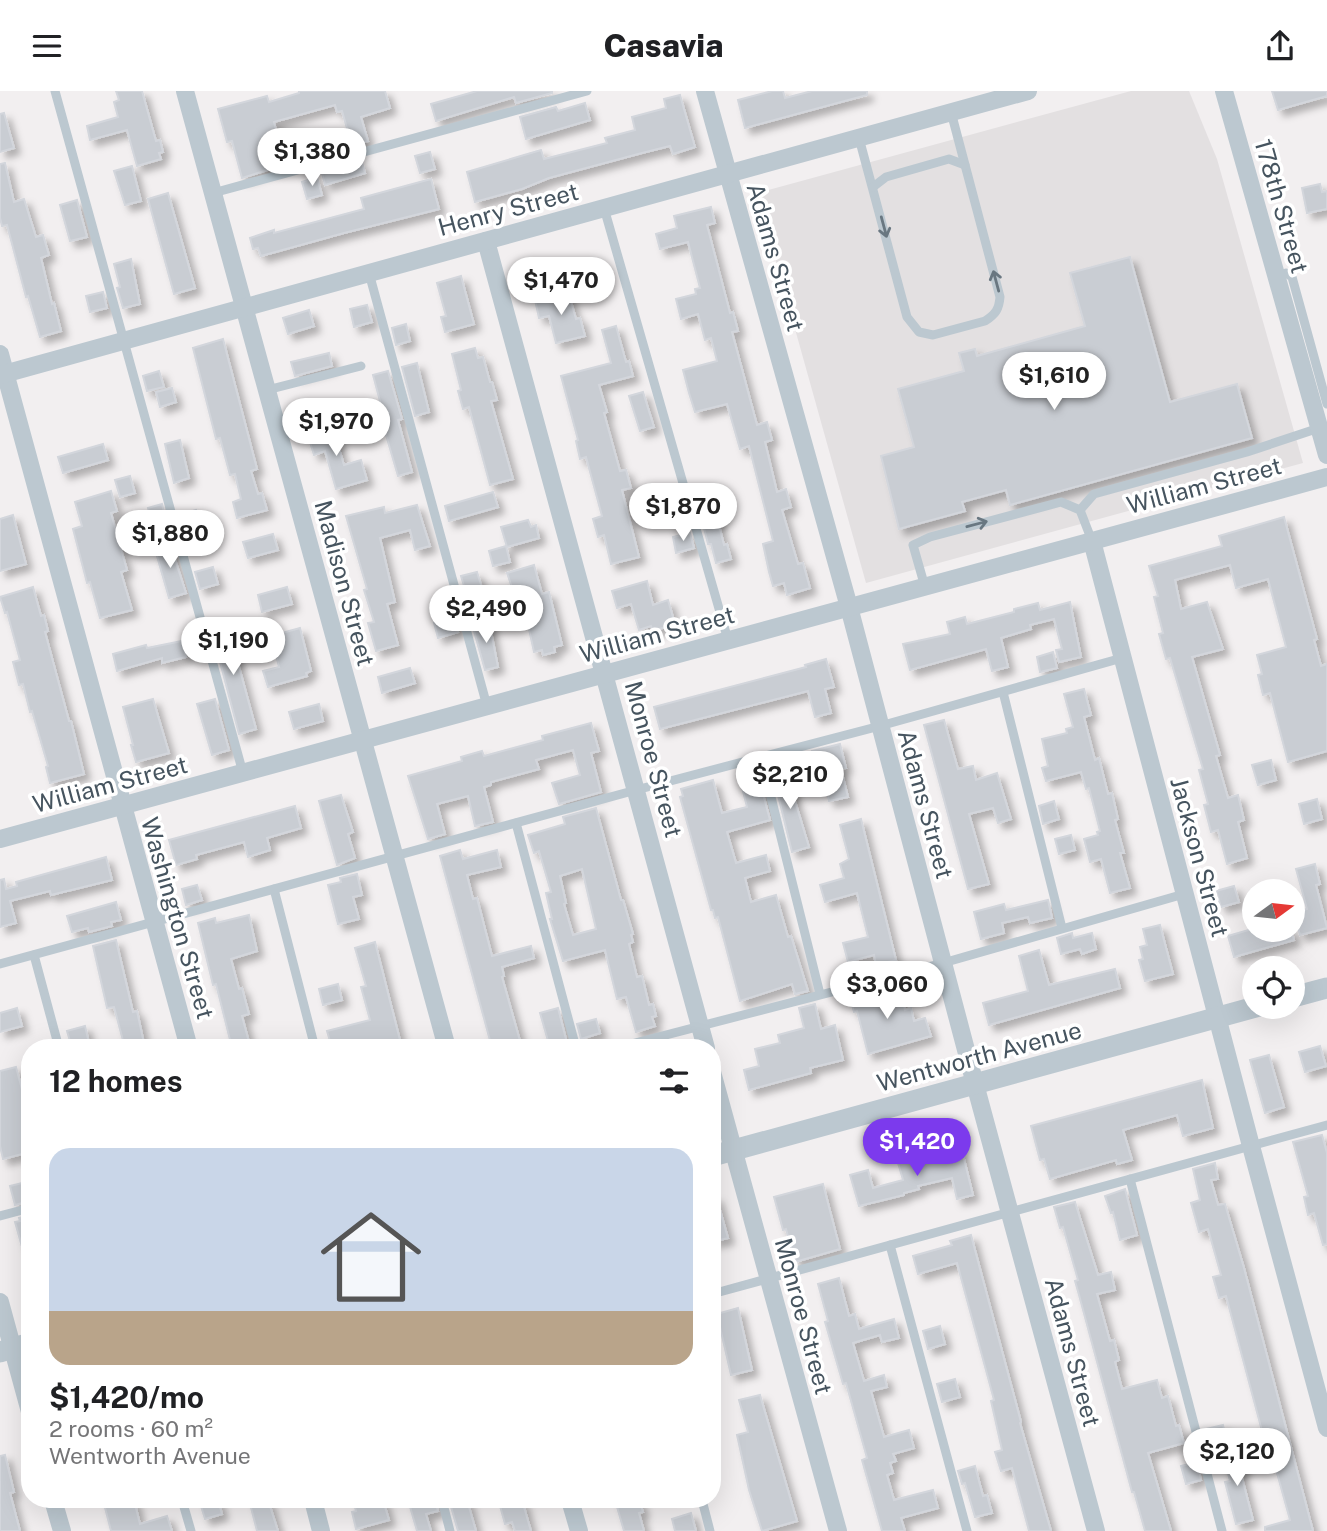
<!DOCTYPE html>
<html lang="en">
<head>
<meta charset="utf-8">
<style>
  :root { --surface:#fff; --page:#f2f2f2; --text:#202124; --muted:#757577; --accent:#7c3aed }
  body { margin:0; font-family:"Public Sans",sans-serif; background:var(--page); color:var(--text); height:100vh; display:flex; flex-direction:column; font-size:26px; white-space:nowrap }
  * { box-sizing:border-box; margin:0 }
  p { font-size:23px; color:var(--muted) }
  .icon { flex:none; width:38px; height:38px; fill:none; stroke:currentColor; stroke-width:2; stroke-linecap:round; stroke-linejoin:round }
  .map { position:relative; flex:1; overflow:hidden }
  .sheet { position:absolute; left:21px; top:948px; width:700px; height:469px; display:flex; flex-direction:column; background:var(--surface); border-radius:28px; box-shadow:0 7px 28px #0002 }
  .sheet>* { flex:none }
  .needle { width:46px; rotate:75deg }
  .buttons { position:absolute; left:1242px; top:788px; display:grid; gap:14px }
  .buttons a { display:grid; place-items:center; width:63px; height:63px; border-radius:50%; background:var(--surface); box-shadow:0 7px 28px #0002; font-size:35px }
  .price { position:absolute; translate:-50% -60px; padding:0 16px; border-radius:24px; background:#fff; color:#222; font-size:23px; line-height:46px; filter:drop-shadow(0 2px 4px #0008) }
  .price::after { content:''; position:absolute; left:50%; top:42px; width:21px; height:16px; margin-left:-10px; background:inherit; clip-path:polygon(0 0,100% 0,50% 100%) }
  .price.current { background:var(--accent); color:#fff }
  ul { padding:0; list-style:none }
  li { display:grid; align-content:center; gap:14px; height:371px; padding:0 28px }
  li span { display:grid; place-items:center; height:217px; border-radius:21px; color:#555 }
  li>.icon { margin-inline-start:auto }
  span .icon { width:126px; height:126px; fill:#fffc; stroke-width:1 }
  li b { font-size:30px }
  h2 { display:flex; justify-content:space-between; align-items:center; height:84px; padding:0 28px; font-size:30px }
  header { display:flex; justify-content:space-between; align-items:center; height:91px; padding:0 28px; background:var(--surface); font-size:32px; font-weight:800 }
  .map>svg:first-child { display:block }
  .education { fill:#e3e0e1 }
  .building { fill:#c9cdd3; stroke:#d3d6dc; stroke-width:2; fill-rule:evenodd; filter:url(#shadow) }
  .lines { fill:none; stroke-linecap:round; stroke-linejoin:round }
  .service { stroke:#bcc8d0; stroke-width:9 }
  .minor { stroke:#bcc8d0; stroke-width:18 }
  .tertiary { stroke:#bcc8d0; stroke-width:21 }
  .oneway { stroke:#697781 }
  .labels { text-anchor:middle; dominant-baseline:central; stroke-width:7; stroke-linejoin:round; paint-order:stroke }
  .street-label { font-size:24px; fill:#46545f; stroke:#fff }
</style>
</head>
<body>
<header><svg class="icon" aria-label="menu" viewBox="0 0 24 24"><path d="M4 6h16M4 12h16M4 18h16"/></svg>Casavia<svg class="icon" aria-label="share" viewBox="0 0 24 24"><path d="M12 15V3M7 8l5-5 5 5M5 13v7h14v-7"/></svg></header>
<div class="map">
<svg width="1327" height="1440" viewBox="0 0 1327 1440">
  <defs>
    <filter id="shadow"><feDropShadow dx="6" dy="6" stdDeviation="3.5" flood-color="#0004"/></filter>
  </defs>
  <rect width="100%" height="100%" fill="#f2eff0"/>
  <polygon class="education" points="1131,0 1189,0 1217,68 1303,372 866,492 757,102"/>
  <g class="building">
    <polygon points="116,0 142,0 156,50 160,49 163,61 159,62 161,68 137,75 127,39 90,49 87,35 118,26 114,11 119,9"/>
    <polygon points="299,0 385,0 390,17 361,26 368,50 352,55 342,20 337,21 335,14 274,31 276,39 268,41 277,76 242,87 232,50 227,51 218,18 267,5 269,11 299,2"/>
    <polygon points="477,0 552,0 552,2 516,12 514,6 436,30 431,13"/>
    <polygon points="772,0 783,0 785,7 812,0 867,0 867,4 745,37 738,9"/>
    <polygon points="1272,0 1327,0 1327,5 1278,19"/>
    <polygon points="680,4 695,56 673,63 670,55 642,62 549,87 522,98 475,111 467,81 541,59 544,68 607,52 605,47 635,39 632,26 666,17 664,8"/>
    <polygon points="585,12 590,29 526,48 520,26 556,16 558,20"/>
    <polygon points="4,22 14,57 0,61 0,23"/>
    <polygon points="430,61 435,78 420,82 415,65"/>
    <polygon points="362,71 365,82 325,94 322,82"/>
    <polygon points="5,72 14,111 24,108 36,146 43,144 49,164 41,167 52,213 54,212 61,240 40,246 28,205 26,206 7,134 2,135 0,127 0,73"/>
    <polygon points="132,75 141,110 125,114 114,80"/>
    <polygon points="317,86 322,104 307,108 302,91"/>
    <polygon points="431,88 439,118 344,142 261,165 258,157 253,158 250,147 274,139 274,142 364,118 361,107"/>
    <polygon points="1320,93 1322,101 1327,100 1327,118 1307,122 1302,97"/>
    <polygon points="168,102 195,197 174,203 148,108"/>
    <polygon points="77,109 87,146 70,150 60,114"/>
    <polygon points="711,116 715,132 707,134 730,222 733,221 738,240 732,241 757,334 767,331 772,349 765,351 777,401 786,398 791,416 782,419 798,473 803,472 810,497 787,504 784,492 773,495 769,481 763,453 773,450 749,355 740,358 727,313 695,321 689,302 683,279 717,270 711,247 705,249 698,223 681,228 676,208 696,203 695,198 700,197 688,151 660,158 656,143 677,137 674,125"/>
    <polygon points="1130,166 1170,311 1237,293 1252,347 1010,414 1006,399 962,411 965,420 899,438 881,365 914,356 898,298 964,280 959,262 975,258 977,265 1085,235 1070,182"/>
    <polygon points="131,168 140,213 123,217 117,197 120,196 114,173"/>
    <polygon points="461,185 474,233 445,241 441,226 446,225 437,192"/>
    <polygon points="568,200 576,228 580,227 585,245 556,252 549,225 539,227 535,209"/>
    <polygon points="103,201 107,217 90,221 86,205"/>
    <polygon points="367,214 372,231 354,236 350,218"/>
    <polygon points="309,219 314,235 288,243 283,227"/>
    <polygon points="406,233 410,250 396,254 392,237"/>
    <polygon points="616,235 626,271 629,270 633,285 599,294 607,321 604,322 620,380 626,379 631,397 622,399 639,466 611,473 604,444 598,446 593,428 602,425 586,366 580,368 576,350 578,349 561,285 611,272 602,239"/>
    <polygon points="223,248 257,378 251,380 258,403 262,402 267,419 237,427 233,411 241,408 235,383 230,384 220,347 216,348 193,257"/>
    <polygon points="475,257 478,267 483,266 490,291 492,291 497,309 491,310 513,388 490,394 469,316 463,318 458,300 461,299 452,263"/>
    <polygon points="329,262 332,275 295,285 291,271"/>
    <polygon points="417,272 429,321 415,325 402,276"/>
    <polygon points="159,280 164,296 147,300 143,285"/>
    <polygon points="388,280 402,328 398,329 412,381 398,385 383,334 386,333 373,284"/>
    <polygon points="172,297 176,311 160,316 156,301"/>
    <polygon points="643,301 654,336 640,340 629,305"/>
    <polygon points="332,334 344,374 361,369 367,389 336,398 325,360 314,364 307,342"/>
    <polygon points="180,349 189,387 174,392 165,353"/>
    <polygon points="103,353 108,369 63,382 58,366"/>
    <polygon points="130,385 135,402 120,406 115,389"/>
    <polygon points="710,398 724,454 727,453 731,468 716,472 711,453 708,453 695,402"/>
    <polygon points="111,400 117,420 111,422 127,479 121,481 132,519 100,527 90,491 87,492 73,438 82,435 75,411"/>
    <polygon points="493,401 498,416 449,430 445,415"/>
    <polygon points="162,413 170,445 157,448 148,417"/>
    <polygon points="417,414 430,455 415,459 410,439 380,447 395,511 387,513 398,554 376,560 368,532 374,531 364,499 367,498 346,425 384,416 385,422"/>
    <polygon points="196,419 201,436 184,441 179,424"/>
    <polygon points="13,424 26,473 0,480 0,428"/>
    <polygon points="1284,426 1317,548 1314,549 1321,575 1327,573 1327,660 1288,671 1270,602 1263,604 1258,584 1262,583 1257,564 1286,556 1268,488 1236,497 1230,474 1175,489 1181,518 1207,511 1223,558 1192,566 1220,664 1216,665 1228,707 1238,704 1244,729 1238,731 1247,767 1227,773 1218,739 1211,741 1204,714 1208,713 1199,679 1203,678 1170,567 1166,568 1159,543 1163,542 1154,506 1158,505 1149,475 1222,455 1219,445"/>
    <polygon points="528,429 531,436 536,434 539,447 507,456 501,436"/>
    <polygon points="690,442 694,457 676,462 673,446"/>
    <polygon points="273,443 278,459 248,467 243,451"/>
    <polygon points="169,450 186,502 169,507 154,455"/>
    <polygon points="506,455 510,471 493,475 489,460"/>
    <polygon points="534,474 542,503 549,501 562,554 554,556 555,561 543,564 542,559 534,561 526,525 522,526 507,482"/>
    <polygon points="213,476 218,493 200,498 195,481"/>
    <polygon points="477,481 482,497 466,502 461,485"/>
    <polygon points="647,490 653,514 668,509 675,533 653,540 651,535 639,539 631,513 617,517 612,500"/>
    <polygon points="33,496 41,525 44,524 48,540 45,541 69,630 71,630 84,683 50,692 46,676 48,675 32,620 30,621 23,593 19,594 13,571 20,569 7,521 5,522 0,506"/>
    <polygon points="287,496 292,513 262,521 258,504"/>
    <polygon points="1070,511 1081,566 1059,571 1056,559 1062,558 1054,528 1030,534 1031,538 1001,547 1008,576 992,580 986,558 910,579 903,553 950,543 947,531 965,526 967,533 1014,521 1014,518 1038,512 1040,519"/>
    <polygon points="454,526 458,541 438,547 434,532"/>
    <polygon points="226,528 256,638 239,643 210,533"/>
    <polygon points="489,530 498,576 485,579 472,533"/>
    <polygon points="300,537 311,580 306,582 307,585 268,596 263,580 279,576 271,545"/>
    <polygon points="182,550 186,566 162,572 162,567 117,580 113,563 146,554 147,557"/>
    <polygon points="1053,561 1057,577 1040,581 1037,566"/>
    <polygon points="826,568 834,596 825,598 831,622 815,626 808,600 660,638 654,616 806,576 805,574"/>
    <polygon points="410,577 415,592 382,602 378,586"/>
    <polygon points="1084,598 1091,624 1084,626 1095,669 1099,667 1108,703 1112,702 1118,728 1115,729 1124,762 1120,762 1130,797 1110,802 1101,768 1090,771 1084,748 1098,744 1097,741 1100,740 1089,697 1086,698 1081,681 1046,690 1042,677 1048,675 1042,648 1067,642 1066,638 1073,636 1064,603"/>
    <polygon points="153,608 169,662 136,671 131,654 133,654 123,616"/>
    <polygon points="215,608 229,659 212,664 197,613"/>
    <polygon points="319,613 323,630 294,638 289,621"/>
    <polygon points="944,629 958,678 973,675 976,689 997,682 1011,728 998,732 993,717 969,723 989,793 968,798 924,634"/>
    <polygon points="591,632 599,660 591,662 601,701 559,713 552,692 580,684 573,659 536,669 539,678 491,691 491,694 484,696 493,731 475,735 468,705 437,713 445,743 428,748 408,685 462,670 461,666 482,660 484,665 543,649 542,645"/>
    <polygon points="840,653 846,677 841,678 848,706 829,710 826,698 821,699 812,660"/>
    <polygon points="1271,669 1276,689 1258,694 1252,674"/>
    <polygon points="785,677 809,756 792,761 772,680"/>
    <polygon points="758,684 770,729 727,741 736,772 766,764 770,780 745,787 751,811 776,804 788,846 791,845 808,900 795,903 792,893 740,910 718,826 715,827 713,819 711,819 680,706 683,705 681,698 713,689 722,722 747,716 740,689"/>
    <polygon points="341,704 353,741 348,743 355,767 337,774 319,710"/>
    <polygon points="1317,708 1322,728 1304,733 1299,713"/>
    <polygon points="1054,710 1059,728 1043,733 1039,715"/>
    <polygon points="295,715 301,737 267,747 270,759 248,766 244,751 196,764 197,768 176,774 169,749"/>
    <path d="M596,717L621,809H623L633,843L631,844L633,851L629,853L637,886L642,885L649,914L653,913L656,925L652,926L655,935L636,941L626,906L617,908L605,859L563,870L550,828H552L546,802L551,801L539,760L534,762L528,744L565,733L563,726ZM582,778L596,838L573,844L564,813L566,812L560,785Z"/>
    <polygon points="861,728 896,869 876,874 874,864 848,871 843,852 868,846 857,802 825,811 820,794 844,787 840,773 849,768 840,734"/>
    <polygon points="1071,744 1075,759 1059,763 1055,748"/>
    <polygon points="460,759 463,768 497,759 501,776 467,784 473,808 477,807 492,865 531,855 534,867 502,876 504,885 502,886 522,957 492,957 440,765"/>
    <polygon points="106,766 112,789 51,804 50,800 10,810 16,832 0,836 0,789 4,788 6,798 17,795 16,791"/>
    <polygon points="1315,773 1320,793 1316,794 1327,837 1300,844 1294,821 1307,818 1296,778"/>
    <polygon points="357,783 362,804 353,806 359,828 338,833 328,794 341,791 340,787"/>
    <polygon points="197,794 202,809 186,814 182,798"/>
    <polygon points="1234,795 1239,811 1221,816 1216,800"/>
    <polygon points="1048,809 1052,827 1030,832 1028,826 1002,832 1004,842 981,848 974,821 1004,813 1006,819"/>
    <polygon points="116,811 121,829 111,831 112,835 89,841 88,837 72,841 67,825"/>
    <polygon points="249,824 257,860 231,868 239,898 242,897 249,923 242,925 250,955 232,957 216,893 213,894 198,832 215,827 216,832"/>
    <polygon points="1160,834 1173,883 1145,890 1139,869 1143,868 1140,856 1147,854 1143,838"/>
    <polygon points="1252,838 1291,838 1294,849 1234,866 1228,845"/>
    <polygon points="1072,842 1073,847 1092,842 1096,858 1082,863 1080,858 1061,863 1057,847"/>
    <polygon points="116,849 133,921 137,920 145,957 125,957 114,916 107,917 93,855"/>
    <polygon points="375,851 402,957 332,957 327,940 370,929 361,896 366,895 355,857"/>
    <polygon points="1039,859 1049,894 1115,878 1120,897 989,934 983,912 1028,900 1019,865"/>
    <polygon points="338,893 342,909 323,914 319,898"/>
    <polygon points="900,898 905,919 911,917 914,930 925,927 931,945 868,963 857,920 854,921 849,904 865,899 867,906"/>
    <polygon points="815,913 821,938 835,934 843,969 810,977 811,982 749,999 744,979 759,975 755,958 780,952 778,944 804,937 799,917"/>
    <polygon points="17,917 22,935 0,941 0,922"/>
    <polygon points="558,917 567,952 550,957 540,922"/>
    <polygon points="596,928 600,942 581,948 577,933"/>
    <polygon points="85,935 89,952 72,957 67,940"/>
    <polygon points="1320,955 1326,975 1305,981 1299,961"/>
    <polygon points="1269,964 1284,1016 1265,1022 1250,969"/>
    <polygon points="16,976 23,1002 30,1000 30,1061 3,1068 0,1055 0,980"/>
    <polygon points="1202,989 1213,1037 1183,1045 1177,1024 1123,1039 1132,1069 1117,1073 1116,1069 1050,1088 1044,1068 1040,1069 1031,1035"/>
    <polygon points="1322,1044 1327,1062 1327,1153 1323,1154 1314,1122 1308,1124 1304,1106 1308,1105 1293,1051"/>
    <polygon points="945,1058 946,1064 962,1060 973,1104 957,1108 952,1087 918,1095 919,1098 904,1102 904,1104 859,1115 850,1084 868,1079 873,1097 903,1089 898,1072"/>
    <polygon points="1215,1072 1218,1088 1211,1089 1218,1114 1225,1113 1244,1177 1313,1440 1265,1440 1265,1436 1290,1429 1265,1339 1262,1340 1226,1205 1219,1207 1213,1186 1221,1184 1208,1138 1199,1141 1191,1112 1200,1109 1193,1078"/>
    <polygon points="30,1090 30,1110 15,1114 10,1095"/>
    <polygon points="823,1093 840,1158 795,1171 786,1138 783,1139 774,1106"/>
    <polygon points="1125,1098 1137,1144 1120,1149 1113,1121 1111,1122 1105,1105"/>
    <polygon points="716,1105 728,1147 712,1151 712,1106"/>
    <polygon points="1075,1111 1098,1184 1111,1181 1115,1199 1097,1203 1110,1250 1114,1249 1119,1269 1115,1271 1122,1298 1157,1289 1162,1307 1168,1305 1176,1335 1179,1334 1184,1352 1148,1362 1171,1440 1145,1440 1134,1401 1132,1401 1079,1204 1075,1190 1078,1189 1063,1136 1060,1137 1054,1116"/>
    <polygon points="30,1124 30,1169 26,1170 15,1131 20,1130 19,1127"/>
    <polygon points="971,1144 1021,1331 1020,1332 1051,1440 1029,1440 1012,1377 1001,1380 995,1361 1002,1359 991,1310 994,1309 957,1172 918,1183 913,1165 952,1154 950,1150"/>
    <polygon points="839,1187 849,1225 855,1223 859,1238 894,1228 899,1247 882,1251 880,1244 853,1252 864,1290 884,1284 887,1296 871,1300 884,1346 909,1339 914,1357 893,1363 896,1370 890,1372 893,1382 887,1384 894,1409 933,1399 938,1417 901,1427 905,1440 882,1440 862,1369 867,1367 846,1292 843,1293 825,1231 828,1230 818,1193"/>
    <polygon points="738,1217 752,1279 731,1284 717,1223"/>
    <polygon points="940,1235 945,1253 928,1258 923,1240"/>
    <polygon points="955,1288 960,1306 942,1311 937,1293"/>
    <polygon points="760,1304 797,1430 762,1440 749,1399 737,1344 748,1341 739,1309"/>
    <polygon points="1223,1334 1228,1352 1211,1356 1206,1338"/>
    <polygon points="1240,1359 1245,1377 1240,1379 1253,1429 1236,1433 1225,1391 1230,1390 1223,1364"/>
    <polygon points="5,1364 14,1401 10,1402 20,1440 0,1440 0,1365"/>
    <polygon points="1197,1371 1201,1389 1186,1393 1181,1375"/>
    <polygon points="975,1375 983,1405 987,1404 992,1422 975,1426 965,1392 962,1393 958,1380"/>
    <polygon points="103,1409 134,1409 140,1433 167,1425 172,1440 111,1440"/>
    <polygon points="210,1409 218,1409 222,1423 205,1428 200,1412"/>
    <polygon points="249,1409 268,1409 278,1440 257,1440"/>
    <polygon points="353,1409 383,1409 389,1429 356,1438 352,1421 356,1420"/>
    <polygon points="408,1409 435,1409 438,1420 426,1423 431,1440 417,1440"/>
    <polygon points="449,1409 467,1409 476,1440 458,1440"/>
    <polygon points="522,1409 531,1440 515,1440 512,1431 505,1433 500,1415"/>
    <polygon points="615,1409 639,1409 643,1421 639,1422 644,1440 624,1440"/>
    <polygon points="691,1422 696,1440 675,1440 672,1428"/>
  </g>
  <g class="lines">
    <g class="service">
      <polyline points="55,0 243,682"/>
      <path d="M859,47L907,226L919,241L933,244L985,230C996,223 999,218 1000,206L951,21"/>
      <polyline points="873,96 886,86 949,68 965,74"/>
      <polyline points="213,102 587,0"/>
      <polyline points="604,117 728,549"/>
      <polyline points="369,182 487,615"/>
      <polyline points="1276,185 1286,182 1292,186 1327,313"/>
      <polyline points="267,299 361,275"/>
      <polyline points="1080,419 1094,403 1247,361 1319,337"/>
      <polyline points="925,496 913,454 930,446 1061,411 1080,419 1092,450"/>
      <polyline points="1003,601 1062,837"/>
      <polyline points="761,666 820,903"/>
      <polyline points="516,732 576,957"/>
      <polyline points="274,798 315,957"/>
      <polyline points="34,864 59,957"/>
      <polyline points="0,873 636,699 880,635 1122,567"/>
      <polyline points="616,957 943,872 1184,803"/>
      <polyline points="1130,1088 1222,1440"/>
      <polyline points="0,1125 30,1117"/>
      <polyline points="890,1154 967,1440"/>
      <polyline points="712,1203 1327,1034"/>
      <polyline points="182,1409 191,1440"/>
      <polyline points="442,1409 450,1440"/>
      <polyline points="702,1409 710,1440"/>
    </g>
    <g class="minor">
      <polyline points="185,0 447,957"/>
      <polyline points="705,0 849,516 975,993 1096,1440"/>
      <polyline points="1224,0 1327,364"/>
      <polyline points="486,150 706,957"/>
      <polyline points="0,263 189,957"/>
      <polyline points="0,284 1028,0"/>
      <polyline points="1092,450 1251,1055 1327,1337"/>
      <polyline points="0,748 1327,386"/>
      <polyline points="712,981 838,1440"/>
      <polyline points="0,1211 30,1321"/>
      <polyline points="53,1409 62,1440"/>
      <polyline points="313,1409 321,1440"/>
      <polyline points="570,1409 579,1440"/>
    </g>
    <g class="tertiary">
      <polyline points="1293,906 1327,897"/>
      <polyline points="712,1065 1259,915"/>
      <polyline points="0,1261 30,1252"/>
    </g>
  </g>
  <defs><path id="oneway-shaft" d="M-6 0H5M1.5-3L5.5 0L1.5 3" fill="none" stroke-width="1.6" stroke-linecap="round" stroke-linejoin="round" transform="scale(1.75)"/></defs>
  <g class="oneway">
    <use href="#oneway-shaft" transform="translate(884 136) rotate(75)"/>
    <use href="#oneway-shaft" transform="translate(996 190) rotate(-105)"/>
    <use href="#oneway-shaft" transform="translate(977 433) rotate(-15)"/>
  </g>
  <g class="labels">
    <g class="street-label">
      <text transform="translate(1282 115) rotate(74)">178th Street</text>
      <text transform="translate(508 118) rotate(-15)">Henry Street</text>
      <text transform="translate(776 166) rotate(74)">Adams Street</text>
      <text transform="translate(1204 394) rotate(-15)">William Street</text>
      <text transform="translate(345 492) rotate(75)">Madison Street</text>
      <text transform="translate(657 543) rotate(-15)">William Street</text>
      <text transform="translate(654 668) rotate(75)">Monroe Street</text>
      <text transform="translate(110 693) rotate(-15)">William Street</text>
      <text transform="translate(926 713) rotate(75)">Adams Street</text>
      <text transform="translate(1200 766) rotate(75)">Jackson Street</text>
      <text transform="translate(178 827) rotate(74)">Washington Street</text>
      <text transform="translate(979 965) rotate(-15)">Wentworth Avenue</text>
      <text transform="translate(804 1225) rotate(75)">Monroe Street</text>
      <text transform="translate(1073 1261) rotate(75)">Adams Street</text>
    </g>
  </g>
</svg>
<div class="buttons">
<a><svg class="needle" viewBox="-14 -14 28 28"><path d="M0-13l5 13h-10z" fill="#e53935"/><path d="M0 13l5-13h-10z" fill="#757577"/></svg></a>
<a><svg class="icon" aria-label="locate" viewBox="0 0 24 24"><circle cx="12" cy="12" r="6"/><path d="M12 2v4M12 18v4M2 12h4M18 12h4"/></svg></a>
</div>
<b class="price" style="left:312px;top:97px">$1,380</b>
<b class="price" style="left:561px;top:226px">$1,470</b>
<b class="price" style="left:1054px;top:321px">$1,610</b>
<b class="price" style="left:336px;top:367px">$1,970</b>
<b class="price" style="left:683px;top:452px">$1,870</b>
<b class="price" style="left:170px;top:479px">$1,880</b>
<b class="price" style="left:486px;top:554px">$2,490</b>
<b class="price" style="left:233px;top:586px">$1,190</b>
<b class="price" style="left:790px;top:720px">$2,210</b>
<b class="price" style="left:887px;top:930px">$3,060</b>
<b class="price current" style="left:917px;top:1087px">$1,420</b>
<b class="price" style="left:1237px;top:1397px">$2,120</b>
<section class="sheet">
<h2>12 homes<svg class="icon" aria-label="filters" viewBox="0 0 24 24"><path d="M4 7h16M4 17h16"/><circle cx="9" cy="7" r="2"/><circle cx="15" cy="17" r="2"/></svg></h2>
<ul>
<li><span style="background:linear-gradient(#c9d6e8 75%,#b9a48a 0)"><svg class="icon" aria-label="home" viewBox="0 0 24 24"><path d="M3 11l9-7 9 7M6 9v11h12V9"/></svg></span><div><b>$1,420/mo</b><p>2 rooms · 60 m²</p><p>Wentworth Avenue</p></div></li>
</ul>
</section>
</div>
</body>
</html>
